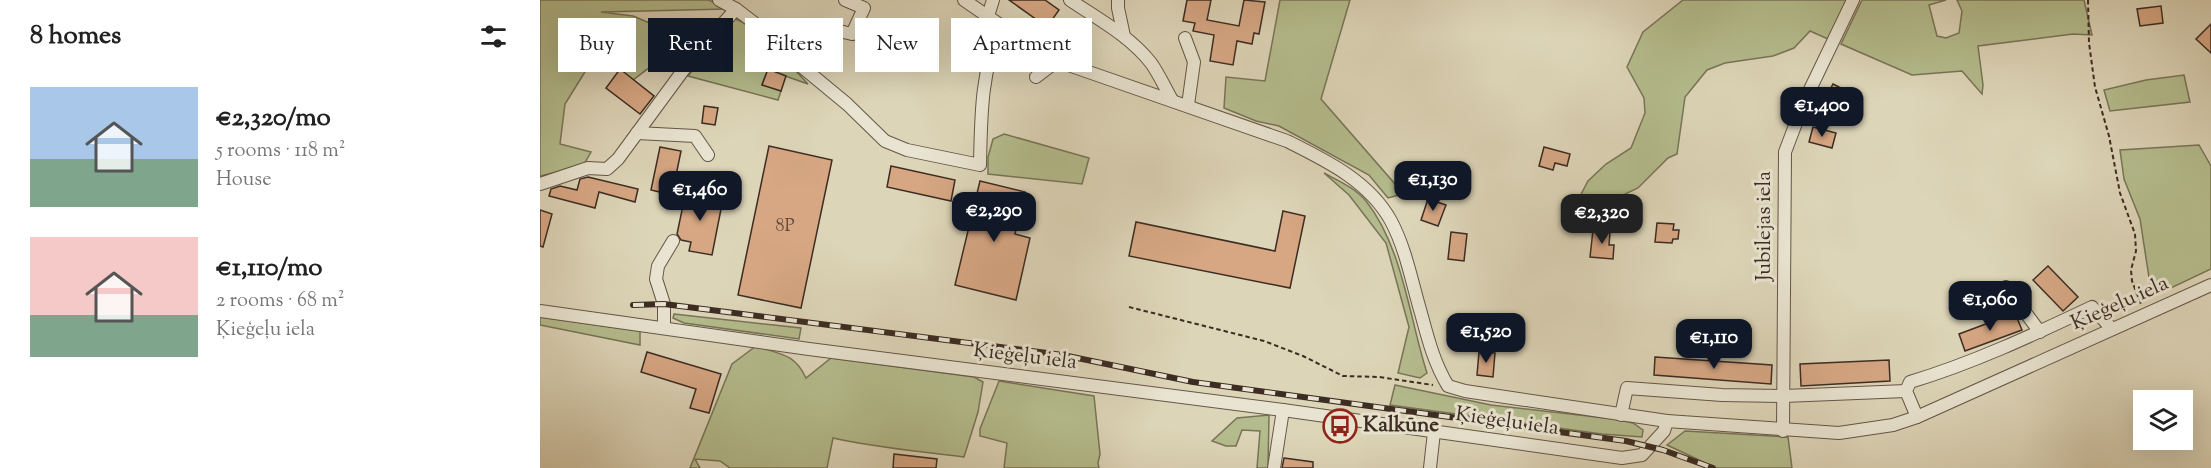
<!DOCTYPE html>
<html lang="en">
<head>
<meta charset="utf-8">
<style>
  :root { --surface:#fff; --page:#f2f2f2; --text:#222; --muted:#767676; --accent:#111827 }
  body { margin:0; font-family:"Sorts Mill Goudy",serif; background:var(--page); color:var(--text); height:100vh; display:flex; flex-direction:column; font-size:22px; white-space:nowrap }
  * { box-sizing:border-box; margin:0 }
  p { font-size:20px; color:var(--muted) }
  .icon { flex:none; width:33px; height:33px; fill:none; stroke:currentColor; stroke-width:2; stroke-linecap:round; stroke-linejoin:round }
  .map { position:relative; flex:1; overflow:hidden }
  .sheet { display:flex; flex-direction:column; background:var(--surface); width:540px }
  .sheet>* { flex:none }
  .guide { position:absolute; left:18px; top:18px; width:570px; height:54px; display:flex; gap:12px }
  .buttons { position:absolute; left:1593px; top:390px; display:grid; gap:12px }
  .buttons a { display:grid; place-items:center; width:60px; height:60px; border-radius:0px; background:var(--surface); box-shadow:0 6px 24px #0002; font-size:30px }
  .price { position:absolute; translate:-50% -51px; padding:0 14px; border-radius:12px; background:var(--accent); color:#fff; font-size:20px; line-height:39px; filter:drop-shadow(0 2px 3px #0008) }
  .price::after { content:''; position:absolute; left:50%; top:36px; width:18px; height:14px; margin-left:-9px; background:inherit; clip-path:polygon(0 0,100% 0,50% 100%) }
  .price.on { background:#222; color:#fff }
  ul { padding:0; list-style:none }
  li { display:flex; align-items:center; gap:18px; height:150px; padding:0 30px }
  li span { display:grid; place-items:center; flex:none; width:168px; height:120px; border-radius:0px; color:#555 }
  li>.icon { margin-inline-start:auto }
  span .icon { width:72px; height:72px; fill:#fffc; stroke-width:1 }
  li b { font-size:26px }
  h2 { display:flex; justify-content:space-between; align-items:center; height:72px; padding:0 30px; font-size:26px }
  .pill { padding:0 21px; border-radius:0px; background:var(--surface); box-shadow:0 6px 24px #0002; font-size:21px; line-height:54px }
  .pill.on { background:var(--accent); color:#fff }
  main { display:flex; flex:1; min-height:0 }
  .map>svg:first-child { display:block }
  .green { fill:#b4bc8d; stroke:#787458; stroke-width:1.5 }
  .building { fill:#d7a784; stroke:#3c2c23; stroke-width:1.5 }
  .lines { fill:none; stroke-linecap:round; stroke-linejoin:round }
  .minor-casing { stroke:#645648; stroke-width:14 }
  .path { stroke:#3c2c23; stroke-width:2; stroke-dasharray:4.5 3; stroke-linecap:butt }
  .minor { stroke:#e9e4d1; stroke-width:12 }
  .rail-casing { stroke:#3c2c23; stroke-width:6 }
  .rail { stroke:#e9e4d1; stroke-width:4; stroke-dasharray:11; stroke-linecap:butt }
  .labels { text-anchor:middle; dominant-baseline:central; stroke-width:6; stroke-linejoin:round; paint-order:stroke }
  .number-label { font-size:18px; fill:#634b3b }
  .street-label { font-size:21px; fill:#3c2c23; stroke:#e9e4d1 }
  .poi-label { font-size:21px; font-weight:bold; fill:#3c2c23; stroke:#e9e4d1; text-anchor:start }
</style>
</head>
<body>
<main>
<section class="sheet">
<h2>8 homes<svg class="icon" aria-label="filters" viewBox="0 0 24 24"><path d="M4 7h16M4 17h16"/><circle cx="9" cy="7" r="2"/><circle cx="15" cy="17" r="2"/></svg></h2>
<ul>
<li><span style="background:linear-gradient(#a9c7e8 60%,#7fa58c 0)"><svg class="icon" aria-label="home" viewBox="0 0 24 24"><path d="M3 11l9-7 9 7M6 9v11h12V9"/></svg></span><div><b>€2,320/mo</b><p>5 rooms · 118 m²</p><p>House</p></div></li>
<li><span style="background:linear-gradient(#f6c9c9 65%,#7fa58c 0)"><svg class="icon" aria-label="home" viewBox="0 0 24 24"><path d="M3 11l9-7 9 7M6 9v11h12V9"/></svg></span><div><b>€1,110/mo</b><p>2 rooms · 68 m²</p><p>Ķieģeļu iela</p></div></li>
</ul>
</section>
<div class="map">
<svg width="1671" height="468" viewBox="0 0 1671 468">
  <rect width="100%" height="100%" fill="#ddd5b8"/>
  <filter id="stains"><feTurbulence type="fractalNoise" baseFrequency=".00333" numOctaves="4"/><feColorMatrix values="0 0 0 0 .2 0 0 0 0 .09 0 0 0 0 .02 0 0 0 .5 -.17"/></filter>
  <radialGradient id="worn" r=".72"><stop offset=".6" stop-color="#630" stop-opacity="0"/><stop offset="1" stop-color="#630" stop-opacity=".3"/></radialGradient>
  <g class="green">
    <path d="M0,0H169L187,9L61,12L93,16L141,36C136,65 129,56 109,68C104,71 99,76 93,80L56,54L25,104L20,144L51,152L43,166L0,176Z"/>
    <polygon points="740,0 810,0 781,99 855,184 859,195 848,198 829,175 739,126 716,121 684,108 686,77 725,81"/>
    <polygon points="1143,0 1308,0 1288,39 1270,31 1254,48 1233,56 1185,63 1167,70 1145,97 1137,154 1128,158 1098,188 1033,219 1037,202 1048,181 1066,164 1091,148 1105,113 1104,98 1087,67 1103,32"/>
    <polygon points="1322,0 1406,0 1389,5 1397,36 1406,38 1419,33 1422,11 1417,0 1544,0 1552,35 1533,34 1438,46 1443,85 1442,94 1422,71 1372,75 1301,44"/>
    <path d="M193,19C210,19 256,71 268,84L228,70L222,84L241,91L238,100L148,76Z"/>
    <polygon points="1644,75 1650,102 1570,111 1564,90 1606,80"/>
    <polygon points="464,134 549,158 542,184 448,174 448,157 453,139"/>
    <polygon points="1659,145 1671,166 1671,269 1612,297 1600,219 1584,179 1580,150"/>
    <path d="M784,173C799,181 815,188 826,201C863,248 869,317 887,373L880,378L858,373L869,327L846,243L809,195Z"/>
    <polygon points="134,314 261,328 259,339 144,323 133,318"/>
    <polygon points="0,317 100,331 100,345 0,325"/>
    <path d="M216,346C241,355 254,353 266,378L291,358L434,377L443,382L438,412L424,457C380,451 336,448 293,438L287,468H190L180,461L155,459L160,468H150L192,364Z"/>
    <polygon points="459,381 554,396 560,454 558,463 559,468 464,468 467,443 440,436 440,429"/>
    <polygon points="855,385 951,405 1074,419 1093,423 1103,430 1102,437 1062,434 850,405"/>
    <polygon points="729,415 728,468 717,468 720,431 702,430 696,446 686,446 672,441 697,418"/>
    <polygon points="1145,431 1248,437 1252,468 1176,468 1127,445"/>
  </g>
  <g class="building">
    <polygon points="469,0 505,0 519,10 507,27"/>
    <polygon points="647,0 671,0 667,20 699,26 704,0 725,2 719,34 714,33 712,44 697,41 693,65 670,61 674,35 653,31 655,23 643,21"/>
    <polygon points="1621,6 1623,23 1600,26 1597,9"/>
    <polygon points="1671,24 1671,53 1656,39"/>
    <polygon points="80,69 114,96 100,114 66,88"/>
    <polygon points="228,69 246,76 241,91 222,85"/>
    <polygon points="1293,84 1315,95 1307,110 1285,99"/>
    <polygon points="164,106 178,108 175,125 162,123"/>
    <polygon points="1273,127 1296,133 1292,148 1269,142"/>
    <polygon points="229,146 292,160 261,308 198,295"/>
    <polygon points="120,147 141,151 132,195 111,190"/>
    <polygon points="1004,147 1030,154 1027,166 1015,163 1013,170 999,166"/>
    <polygon points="351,166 415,180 411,201 347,187"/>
    <polygon points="48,177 98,189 95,202 59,192 55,208 9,196 11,189 20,186 37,190 40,179"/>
    <polygon points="440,181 485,192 475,234 490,238 476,300 415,285"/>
    <polygon points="146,191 183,199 172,255 149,251 151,242 141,240 137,234"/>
    <polygon points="888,199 906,205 898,226 881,220"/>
    <polygon points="1073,201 1087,203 1085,216 1071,213"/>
    <polygon points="0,210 12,214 3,247 0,246"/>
    <polygon points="743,211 765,216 750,288 589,256 596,222 735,251"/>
    <polygon points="1117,223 1134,224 1133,230 1139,230 1138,239 1133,239 1132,243 1115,242"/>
    <polygon points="1053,230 1070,232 1069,245 1074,245 1073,259 1050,257"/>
    <polygon points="911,232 927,234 924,261 908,259"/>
    <polygon points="1508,266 1538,297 1523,311 1493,280"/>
    <polygon points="1475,313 1482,330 1425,351 1419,334"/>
    <polygon points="107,352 181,374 169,413 150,408 156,389 101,372"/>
    <polygon points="939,352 955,353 953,377 937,375"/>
    <polygon points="1115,357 1232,365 1231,384 1114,375"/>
    <polygon points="1349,360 1350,381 1261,386 1260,364"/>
    <polygon points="354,454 397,459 396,468 353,468"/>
    <polygon points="744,458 773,462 773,468 742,468"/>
  </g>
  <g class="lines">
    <defs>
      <g id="minor">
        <path d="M179,0L196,9L213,22L261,66L307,104L345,141L367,150L440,165C441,115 441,72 461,25"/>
        <path d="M424,0L485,42L517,61L747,141C787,161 829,181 851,221C866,249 872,283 881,313C888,339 894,363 908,386L925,391L1127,421"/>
        <path d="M530,0C558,19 590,36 611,63C619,74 625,88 632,100"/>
        <polyline points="578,0 578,8 584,36"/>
        <polyline points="448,16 453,0"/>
        <polyline points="231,38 282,27 312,34 324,8 305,0"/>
        <polyline points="645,38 654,62 648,105"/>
        <polyline points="496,77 517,61"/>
        <polyline points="97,133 155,136 168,155"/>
        <polyline points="0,184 48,168 67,169 78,159 153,57 196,9"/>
        <polyline points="1466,287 1500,332"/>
        <polyline points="0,311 269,349 743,410 1082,458 1102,455 1124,431 1127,421 1299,433 1353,425 1377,417 1671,285"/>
        <polyline points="124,328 124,304 116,279 118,266 133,241"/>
        <polyline points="1081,415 1087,388 1182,395 1244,396 1366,391"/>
        <path d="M1377,417L1366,391L1370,382C1433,363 1493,335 1552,307L1572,329"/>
        <polyline points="1243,431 1245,152 1264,102 1313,0"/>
        <polyline points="734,468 743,410"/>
        <polyline points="890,468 894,432"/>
      </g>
    </defs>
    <use href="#minor" class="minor-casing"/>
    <g class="path">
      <polyline points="1548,0 1549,43 1555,87 1569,136 1580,193 1595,234 1596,251 1591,270 1592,281 1601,304"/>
      <polyline points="589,307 724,341 763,356 803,376 839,377 893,385"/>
    </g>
    <use href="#minor" class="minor"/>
    <defs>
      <polyline id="rail" points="93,305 124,304 523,355 653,382 1086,441 1123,450 1173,468"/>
    </defs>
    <use href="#rail" class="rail-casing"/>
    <use href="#rail" class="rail"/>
  </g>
  <defs>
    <symbol id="bus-ring" viewBox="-11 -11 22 22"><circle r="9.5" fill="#e9e4d1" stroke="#8f2418" stroke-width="1.5"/><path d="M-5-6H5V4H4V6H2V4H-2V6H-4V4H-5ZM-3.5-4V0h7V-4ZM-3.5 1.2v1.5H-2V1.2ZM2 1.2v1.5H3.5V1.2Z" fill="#8f2418"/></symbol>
  </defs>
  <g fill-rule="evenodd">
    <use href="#bus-ring" x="781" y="407" width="38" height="38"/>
  </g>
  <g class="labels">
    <g class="number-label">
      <text x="245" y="227">8P</text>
    </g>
    <g class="street-label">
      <text transform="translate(1225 226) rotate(-90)">Jubilejas iela</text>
      <text transform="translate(1580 304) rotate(-24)">Ķieģeļu iela</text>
      <text transform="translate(485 357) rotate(7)">Ķieģeļu iela</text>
      <text transform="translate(967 422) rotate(8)">Ķieģeļu iela</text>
    </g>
    <g class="poi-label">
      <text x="823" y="426">Kalkūne</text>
    </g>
  </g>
  <rect width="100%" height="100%" filter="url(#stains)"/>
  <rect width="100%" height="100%" fill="url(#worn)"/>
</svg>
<div class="buttons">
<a><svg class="icon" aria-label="layers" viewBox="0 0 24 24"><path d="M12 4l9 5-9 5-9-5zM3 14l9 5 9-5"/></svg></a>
</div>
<b class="price" style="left:1282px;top:138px">€1,400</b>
<b class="price" style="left:893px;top:212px">€1,130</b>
<b class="price" style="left:160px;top:222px">€1,460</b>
<b class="price" style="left:454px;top:243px">€2,290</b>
<b class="price on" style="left:1062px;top:245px">€2,320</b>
<b class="price" style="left:1450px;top:332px">€1,060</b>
<b class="price" style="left:946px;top:364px">€1,520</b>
<b class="price" style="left:1174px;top:370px">€1,110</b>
<div class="guide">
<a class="pill">Buy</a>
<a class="pill on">Rent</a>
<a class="pill">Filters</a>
<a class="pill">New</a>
<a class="pill">Apartment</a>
</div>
</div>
</main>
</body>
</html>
